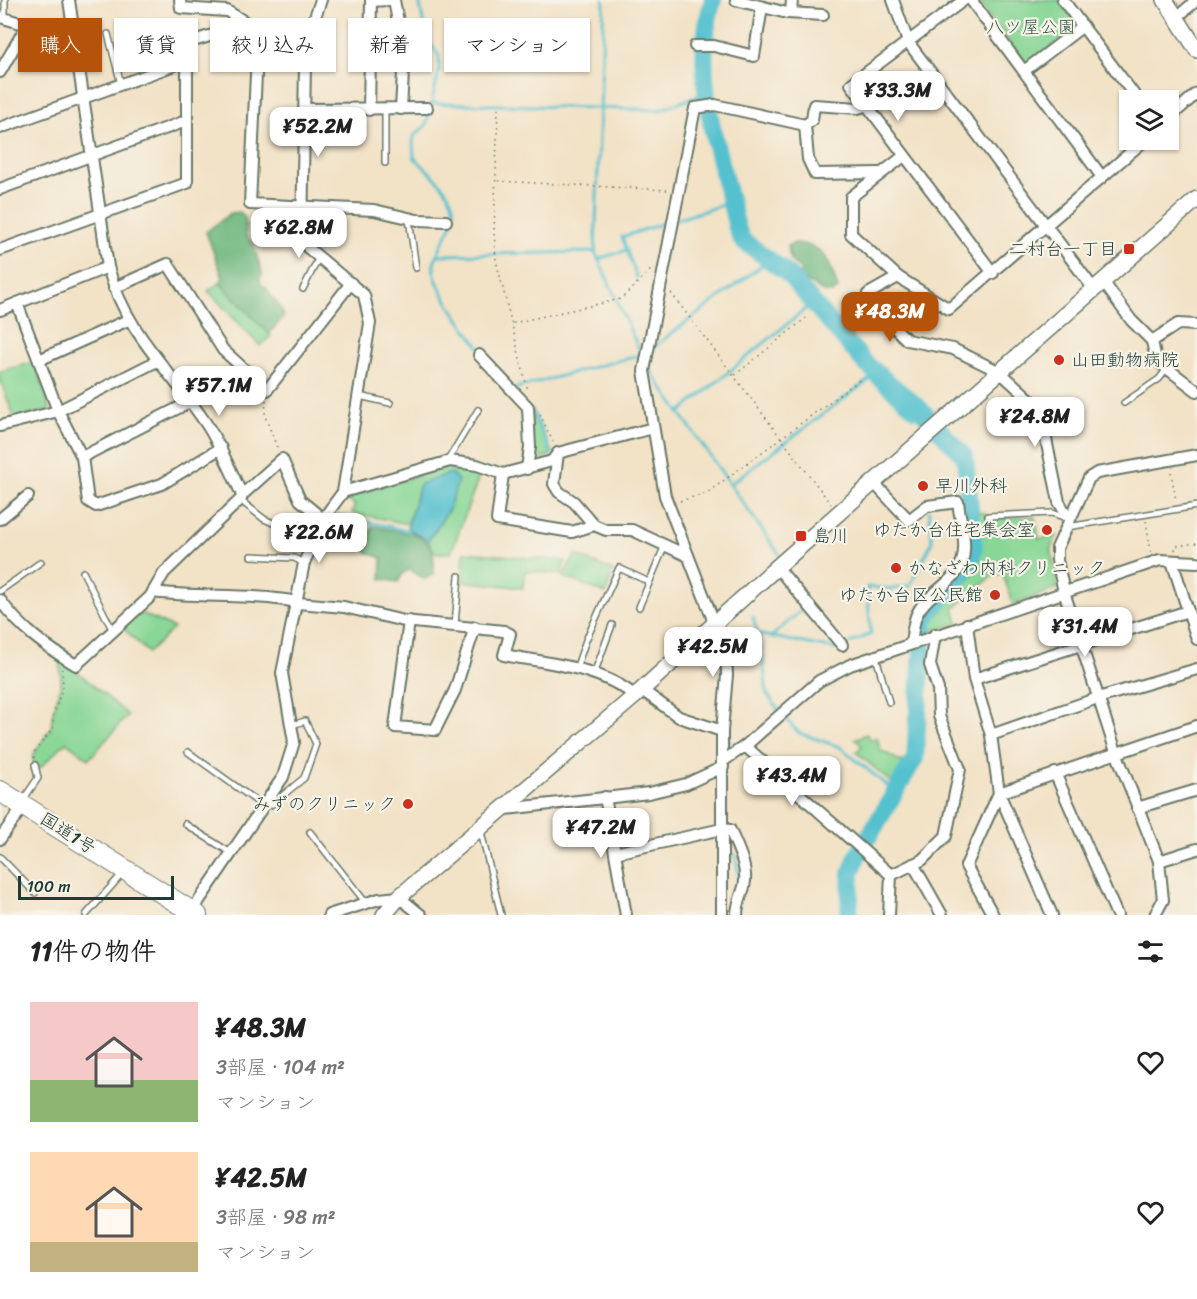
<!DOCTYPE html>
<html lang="ja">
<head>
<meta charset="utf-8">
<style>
  :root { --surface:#fff; --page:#f2f2f2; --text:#222; --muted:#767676; --accent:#b45309 }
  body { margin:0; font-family:Sriracha,"Klee One",sans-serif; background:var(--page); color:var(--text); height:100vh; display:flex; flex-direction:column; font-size:22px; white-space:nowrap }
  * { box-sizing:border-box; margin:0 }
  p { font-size:20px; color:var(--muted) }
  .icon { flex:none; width:33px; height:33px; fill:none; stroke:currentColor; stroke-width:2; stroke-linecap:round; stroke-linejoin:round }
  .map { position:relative; height:915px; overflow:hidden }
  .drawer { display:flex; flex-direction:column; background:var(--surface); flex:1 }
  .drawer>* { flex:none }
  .top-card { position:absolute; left:18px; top:18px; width:600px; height:54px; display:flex; gap:12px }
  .fabs { position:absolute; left:1119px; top:90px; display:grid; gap:12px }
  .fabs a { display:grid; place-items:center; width:60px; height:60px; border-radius:0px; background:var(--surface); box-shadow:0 2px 4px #0004; font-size:30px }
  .scale { position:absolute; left:18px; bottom:15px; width:156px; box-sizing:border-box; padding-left:6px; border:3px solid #1f3d34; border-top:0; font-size:16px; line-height:21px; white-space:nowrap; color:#1f3d34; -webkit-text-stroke:4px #f7f3e8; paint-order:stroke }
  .price { position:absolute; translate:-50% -51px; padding:0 14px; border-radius:12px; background:#fff; color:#222; font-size:20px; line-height:39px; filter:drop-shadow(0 2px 3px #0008) }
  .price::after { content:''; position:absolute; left:50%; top:36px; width:18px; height:14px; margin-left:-9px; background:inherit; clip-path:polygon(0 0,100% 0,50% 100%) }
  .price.selected { background:var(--accent); color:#fff }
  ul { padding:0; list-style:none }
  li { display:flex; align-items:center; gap:18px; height:150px; padding:0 30px }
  li span { display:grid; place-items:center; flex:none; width:168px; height:120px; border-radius:0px; color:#555 }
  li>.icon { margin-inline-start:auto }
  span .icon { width:72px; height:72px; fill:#fffc; stroke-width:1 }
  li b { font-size:26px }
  h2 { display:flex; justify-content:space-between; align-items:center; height:72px; padding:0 30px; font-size:26px }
  .pill { padding:0 21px; border-radius:0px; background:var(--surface); box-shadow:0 2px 4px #0004; font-size:21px; line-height:54px }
  .pill.selected { background:var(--accent); color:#fff }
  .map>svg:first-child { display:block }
  .green { fill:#89d796; stroke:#548a65; stroke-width:1.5 }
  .forest { fill:#6eb87f; stroke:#467a5a; stroke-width:1.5 }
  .water { fill:#55c1cf; stroke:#3a7f82; stroke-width:1.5 }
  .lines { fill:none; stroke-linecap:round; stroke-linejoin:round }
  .stream { stroke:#55c1cf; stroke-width:3 }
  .river { stroke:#55c1cf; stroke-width:18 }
  .lane-casing { stroke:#697767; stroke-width:8 }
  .street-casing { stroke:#697767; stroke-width:14 }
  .secondary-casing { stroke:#697767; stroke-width:18 }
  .highway-casing { stroke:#697767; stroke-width:22 }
  .path { stroke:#697767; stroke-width:1.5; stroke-dasharray:1.5 4.5; stroke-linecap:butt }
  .lane { stroke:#fff; stroke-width:5 }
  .street { stroke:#fff; stroke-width:10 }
  .secondary { stroke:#fff; stroke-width:15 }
  .highway { stroke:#fff; stroke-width:20 }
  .poi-dot { fill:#c8321e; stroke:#f7f3e8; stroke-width:2 }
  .labels { text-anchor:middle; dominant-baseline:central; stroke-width:4.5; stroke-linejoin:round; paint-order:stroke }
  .park-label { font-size:18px; fill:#345c48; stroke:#f7f3e8 }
  .poi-label { font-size:18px; fill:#1f3d34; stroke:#f7f3e8; text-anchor:end }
  .street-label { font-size:18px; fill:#1f3d34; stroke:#f7f3e8 }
</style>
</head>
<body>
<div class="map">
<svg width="1197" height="915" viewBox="0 0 1197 915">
  <rect width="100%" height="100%" fill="#f7f3e8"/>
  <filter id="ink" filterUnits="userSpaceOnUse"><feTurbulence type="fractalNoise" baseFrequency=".0167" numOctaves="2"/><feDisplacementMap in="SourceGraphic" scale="12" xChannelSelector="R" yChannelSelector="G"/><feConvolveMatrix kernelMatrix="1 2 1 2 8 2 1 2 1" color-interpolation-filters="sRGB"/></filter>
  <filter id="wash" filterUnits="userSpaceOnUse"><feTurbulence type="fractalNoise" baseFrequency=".008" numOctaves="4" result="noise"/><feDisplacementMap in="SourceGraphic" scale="24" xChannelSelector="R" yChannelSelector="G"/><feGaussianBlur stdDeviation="1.35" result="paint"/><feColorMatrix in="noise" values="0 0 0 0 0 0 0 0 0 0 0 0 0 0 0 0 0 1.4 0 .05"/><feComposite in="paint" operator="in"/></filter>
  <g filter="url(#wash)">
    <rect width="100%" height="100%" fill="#f2e2c6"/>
    <g class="green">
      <polygon points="977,0 1059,0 1076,23 1075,28 1030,63 1025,63"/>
      <polygon points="220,283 271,336 260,346 208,291"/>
      <polygon points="35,362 50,410 15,419 0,380 0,371"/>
      <polygon points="532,409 553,454 530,463"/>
      <polygon points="452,465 481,471 451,553 435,553 428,541 449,509 457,481 420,484 408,524 352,513 355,505 344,498"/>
      <path d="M977,513H985L987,519L1035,516L1039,539L1057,536L1051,548L1058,588L1013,605L1003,574H995L954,608L958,623L927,633C934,602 971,590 979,561C983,547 978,527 977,513Z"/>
      <polygon points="464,552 566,561 560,574 525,571 523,588 462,581"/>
      <polygon points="576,555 613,571 606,594 562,576"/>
      <polygon points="138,612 174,628 148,653 122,627"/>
      <polygon points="60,660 78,672 128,715 89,759 66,742 40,768 33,761 33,755 51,728 52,716 61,685"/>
      <polygon points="867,734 870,740 877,737 880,750 906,764 893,784 856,752 862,746 855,739"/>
    </g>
    <g class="forest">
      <path d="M240,212L245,218L246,236L253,244L263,275L260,277L261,285L266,287C270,298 282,305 284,316L269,334L220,283L223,278L206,232L231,213Z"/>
      <path d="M796,243C827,245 830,264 838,289L832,293L823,292L799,276L801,269L791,261L787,246Z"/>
      <path d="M372,526L407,533L409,531C432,544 435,546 434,573L425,579L410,570L404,572L398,582L381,579L382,558L366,552Z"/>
    </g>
    <polygon class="water" points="451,473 458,481 449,509 428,541 407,528 420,484"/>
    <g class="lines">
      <g class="stream">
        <path d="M419,0L426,37L439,56V72L426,125L414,136L413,142L414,157C431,175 464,197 451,226C446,237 437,251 434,264C430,285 471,335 483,352"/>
        <polyline points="604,0 595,252 643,358"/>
        <polyline points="432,103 659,110 706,93"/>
        <polyline points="676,220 731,202"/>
        <polyline points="438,255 595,252"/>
        <polyline points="598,259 627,250"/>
        <polyline points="637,278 622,237 670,221"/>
        <polyline points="651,349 769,260"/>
        <polyline points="647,366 779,554"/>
        <polyline points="870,379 913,417 920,410"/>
        <polyline points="516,388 643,354"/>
        <polyline points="533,413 552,454"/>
        <polyline points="679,413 814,302"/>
        <polyline points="730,484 878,373"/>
        <polyline points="337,515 409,531"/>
        <polyline points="676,556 683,560"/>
        <polyline points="686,567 694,584"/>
        <polyline points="753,617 762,651 767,694 780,712"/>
        <polyline points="757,634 835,649"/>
        <polyline points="771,637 805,607"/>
        <polyline points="850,643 871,634 867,587 891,589 910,586 932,542 929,511"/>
        <polyline points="718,648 719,652"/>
        <polyline points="729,708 730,698"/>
        <polyline points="784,717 799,733 840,747 895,792"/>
        <polyline points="728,720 729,745"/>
        <polyline points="735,854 740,883"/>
      </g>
      <path class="river" d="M713,0C689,75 720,154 737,228L742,240L787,273L866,364L919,408L965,457L974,548C967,579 941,594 924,620L915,758L857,857L851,873L849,915"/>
    </g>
  </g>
  <g filter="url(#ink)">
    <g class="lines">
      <defs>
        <g id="lane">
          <polyline points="5,0 5,18"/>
          <polyline points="108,34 121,84"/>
          <polyline points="385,163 385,109"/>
          <polyline points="409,219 416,268"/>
          <polyline points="303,289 319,257"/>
          <polyline points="359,396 390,403"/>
          <polyline points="1124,403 1159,379 1167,369"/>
          <polyline points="448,460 478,410"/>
          <polyline points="245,504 264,519 313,540"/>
          <polyline points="988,516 1052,513 1066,518"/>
          <polyline points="1067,527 1197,506"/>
          <polyline points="251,556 294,558 304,563"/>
          <polyline points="83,572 113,631"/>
          <polyline points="0,591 41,562"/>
          <polyline points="639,607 665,545"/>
          <polyline points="455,625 459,576"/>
          <polyline points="876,657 889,702"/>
          <polyline points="576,669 586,640 619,568 649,582"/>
          <polyline points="594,674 612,625"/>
          <polyline points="188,752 263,806 271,805 304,778 316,744 305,721 292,725"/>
          <polyline points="23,800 38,778 35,765"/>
          <polyline points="185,824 231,853"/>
          <polyline points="310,832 366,903"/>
          <polyline points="481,832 501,915"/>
          <polyline points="0,857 35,893"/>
          <polyline points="86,915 123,873"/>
        </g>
        <g id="street">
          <path d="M69,0L108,267C126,334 170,369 207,425C221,447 231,471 242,495"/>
          <polyline points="180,0 181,8 227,11 301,56 305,65 302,234 308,248 364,295 370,323 343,492 323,519 304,563 282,673 294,742 283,777 190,914"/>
          <polyline points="394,0 404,54 401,109"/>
          <polyline points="736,0 787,13 823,15"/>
          <polyline points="893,0 908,42 1093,288"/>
          <polyline points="964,0 851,84 993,273"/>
          <polyline points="971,0 1102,177"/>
          <polyline points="1063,0 1138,100"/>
          <polyline points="791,13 792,0"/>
          <polyline points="0,17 27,25 0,72"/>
          <polyline points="1177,17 1197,0"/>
          <polyline points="258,31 250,204 374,210 417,220 446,221"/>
          <polyline points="695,46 714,46 754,56 762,7"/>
          <polyline points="301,56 321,0"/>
          <polyline points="1024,71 1083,26"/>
          <polyline points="305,109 427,108"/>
          <polyline points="369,110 371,1 389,0"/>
          <polyline points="1168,119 1197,93"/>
          <polyline points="805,125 808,159 815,174 880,173"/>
          <polyline points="805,125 812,120 814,105 858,108 868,105"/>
          <polyline points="0,128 186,61"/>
          <polyline points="904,156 851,197 851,234 898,277 949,309 1145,140"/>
          <polyline points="0,189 186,121"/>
          <polyline points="0,250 187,183 187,43 248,24"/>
          <polyline points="898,277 868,294 868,301 907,340 953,349 1000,372 1033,402 1041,415 1059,502 1069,519"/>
          <polyline points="1102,280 1131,320 1152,341 1178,324 1197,325"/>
          <polyline points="114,288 168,264 223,350 267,390 351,283"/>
          <polyline points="17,303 58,411 82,457 88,501 96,506 162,484 221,448"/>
          <polyline points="0,310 108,267"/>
          <polyline points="1152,341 1156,360 1197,391"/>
          <polyline points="479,355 528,407 530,447 527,469"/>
          <polyline points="39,360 128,320"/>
          <polyline points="0,426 58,411 157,361"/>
          <polyline points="558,453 554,484 559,492 574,502 594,525 606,530 632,530 688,556"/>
          <polyline points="82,457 190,402"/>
          <polyline points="503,474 497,520 572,532 594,525"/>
          <path d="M874,483L909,520L927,506L958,502C960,520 968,544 962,562C954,584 926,594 917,614C913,622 913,633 911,642"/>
          <polyline points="343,492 450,461 477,465 503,474 552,461 558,453 653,428"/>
          <polyline points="0,519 28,496"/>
          <polyline points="1172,561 1197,639"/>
          <polyline points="777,567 842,645"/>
          <path d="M153,592C201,598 250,593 298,602"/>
          <path d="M0,600C20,628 46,647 76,665L150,597L164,573L241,499L242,495L282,459L300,500L323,519"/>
          <path d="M298,603L344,607L404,621L504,631L510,634L504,655C547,663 601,667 635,696"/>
          <polyline points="409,621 395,727 435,730 455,690 475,627"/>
          <polyline points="967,624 974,679 991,735 999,793 1052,915"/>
          <polyline points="974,679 1188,611"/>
          <polyline points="642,690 679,717 722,731"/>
          <polyline points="991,735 1098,698 1197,669"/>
          <polyline points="745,746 891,875 889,915"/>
          <polyline points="723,761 745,746 819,681 850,665 1160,560 1197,562"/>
          <polyline points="1055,773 1117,915"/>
          <polyline points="605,797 626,915"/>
          <polyline points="1137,808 1197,790"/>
          <polyline points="506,809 649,793 686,784 723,767"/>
          <polyline points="0,839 24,805"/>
          <path d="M615,853L722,829L730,830C737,847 749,868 744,887C741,897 737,904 737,915"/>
          <polyline points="1159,861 1197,849"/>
          <polyline points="913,864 942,915"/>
          <polyline points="891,875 922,860 946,836 960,769 939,716 938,689 930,665 935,634"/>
          <polyline points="329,915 379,899 399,897 421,915"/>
          <polyline points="722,915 722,731 727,675 726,653 665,496 644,371 695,108 715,105 805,125"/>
          <polyline points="993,915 966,866 999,793 1197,726"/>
          <polyline points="1155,915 1163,900 1159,861 1116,752 1064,592 1057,560 1057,548 1089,478 1097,473 1197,455"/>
        </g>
        <g id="secondary">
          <polyline points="1165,0 1197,50"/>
          <polyline points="384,915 399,897 635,696 777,567 1197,199"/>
        </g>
        <polyline id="highway" points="0,791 197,915"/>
      </defs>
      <use href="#lane" class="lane-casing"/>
      <use href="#street" class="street-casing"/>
      <use href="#secondary" class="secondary-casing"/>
      <use href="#highway" class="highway-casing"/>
      <g class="path">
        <polyline points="498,108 494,232 496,260 528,391"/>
        <polyline points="498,181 667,190"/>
        <polyline points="671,293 831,504"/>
        <polyline points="513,323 621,299 654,267"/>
        <polyline points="735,375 806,318"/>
        <polyline points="266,400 265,416 278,450"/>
        <polyline points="540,414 553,442"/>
        <polyline points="1171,472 1176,500"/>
        <polyline points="680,501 707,493 862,378"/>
        <polyline points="1146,521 1151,552"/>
        <polyline points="1175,550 1175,546 1197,543"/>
        <polyline points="34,758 35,751 53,728 53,716 63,686 62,669"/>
      </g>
      <use href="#lane" class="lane"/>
      <use href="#street" class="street"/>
      <use href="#secondary" class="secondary"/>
      <use href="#highway" class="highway"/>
    </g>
  </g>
  <g class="poi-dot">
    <rect x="1123" y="243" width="12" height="12" rx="3"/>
    <circle cx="1059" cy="360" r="6"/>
    <circle cx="923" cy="486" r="6"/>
    <circle cx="1047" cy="530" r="6"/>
    <rect x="795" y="530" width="12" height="12" rx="3"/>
    <circle cx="896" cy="568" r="6"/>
    <circle cx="995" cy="595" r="6"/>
    <circle cx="408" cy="804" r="6"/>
  </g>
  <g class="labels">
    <g class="park-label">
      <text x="1031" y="27">八ツ屋公園</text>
    </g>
    <g class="poi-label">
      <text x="1117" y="249">二村台一丁目</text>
      <text x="1071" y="360" text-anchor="start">山田動物病院</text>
      <text x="935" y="486" text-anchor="start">早川外科</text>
      <text x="1035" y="530">ゆたか台住宅集会室</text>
      <text x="813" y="536" text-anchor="start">島川</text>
      <text x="908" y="568" text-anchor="start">かなざわ内科クリニック</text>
      <text x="983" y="595">ゆたか台区公民館</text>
      <text x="396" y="804">みずのクリニック</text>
    </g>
    <g class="street-label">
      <text transform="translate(68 833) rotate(32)">国道1号</text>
    </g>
  </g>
</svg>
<div class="fabs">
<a><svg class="icon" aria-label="layers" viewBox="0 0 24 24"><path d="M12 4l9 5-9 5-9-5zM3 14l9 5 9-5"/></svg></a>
</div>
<div class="scale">100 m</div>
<b class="price" style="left:898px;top:122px">¥33.3M</b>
<b class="price" style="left:318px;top:158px">¥52.2M</b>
<b class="price" style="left:299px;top:259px">¥62.8M</b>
<b class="price selected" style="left:890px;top:343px">¥48.3M</b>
<b class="price" style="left:219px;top:417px">¥57.1M</b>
<b class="price" style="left:1035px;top:448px">¥24.8M</b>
<b class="price" style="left:319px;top:564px">¥22.6M</b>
<b class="price" style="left:1085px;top:658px">¥31.4M</b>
<b class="price" style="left:713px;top:678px">¥42.5M</b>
<b class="price" style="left:792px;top:807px">¥43.4M</b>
<b class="price" style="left:601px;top:859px">¥47.2M</b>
<div class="top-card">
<a class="pill selected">購入</a>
<a class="pill">賃貸</a>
<a class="pill">絞り込み</a>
<a class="pill">新着</a>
<a class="pill">マンション</a>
</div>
</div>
<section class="drawer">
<h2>11件の物件<svg class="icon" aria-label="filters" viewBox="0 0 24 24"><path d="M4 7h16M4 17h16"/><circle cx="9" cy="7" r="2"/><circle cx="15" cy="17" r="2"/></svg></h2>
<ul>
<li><span style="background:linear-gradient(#f6c9c9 65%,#8fb573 0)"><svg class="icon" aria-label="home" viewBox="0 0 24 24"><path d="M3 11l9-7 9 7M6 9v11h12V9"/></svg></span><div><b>¥48.3M</b><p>3部屋 · 104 m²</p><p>マンション</p></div><svg class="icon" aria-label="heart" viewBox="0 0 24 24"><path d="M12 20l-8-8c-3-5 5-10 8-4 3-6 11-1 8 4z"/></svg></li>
<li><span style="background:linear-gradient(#ffd9b3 75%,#c2b280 0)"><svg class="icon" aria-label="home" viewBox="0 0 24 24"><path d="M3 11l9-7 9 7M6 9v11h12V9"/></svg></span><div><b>¥42.5M</b><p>3部屋 · 98 m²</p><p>マンション</p></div><svg class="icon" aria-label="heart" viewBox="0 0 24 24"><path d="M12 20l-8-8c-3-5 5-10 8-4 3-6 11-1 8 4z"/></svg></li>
</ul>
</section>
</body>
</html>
